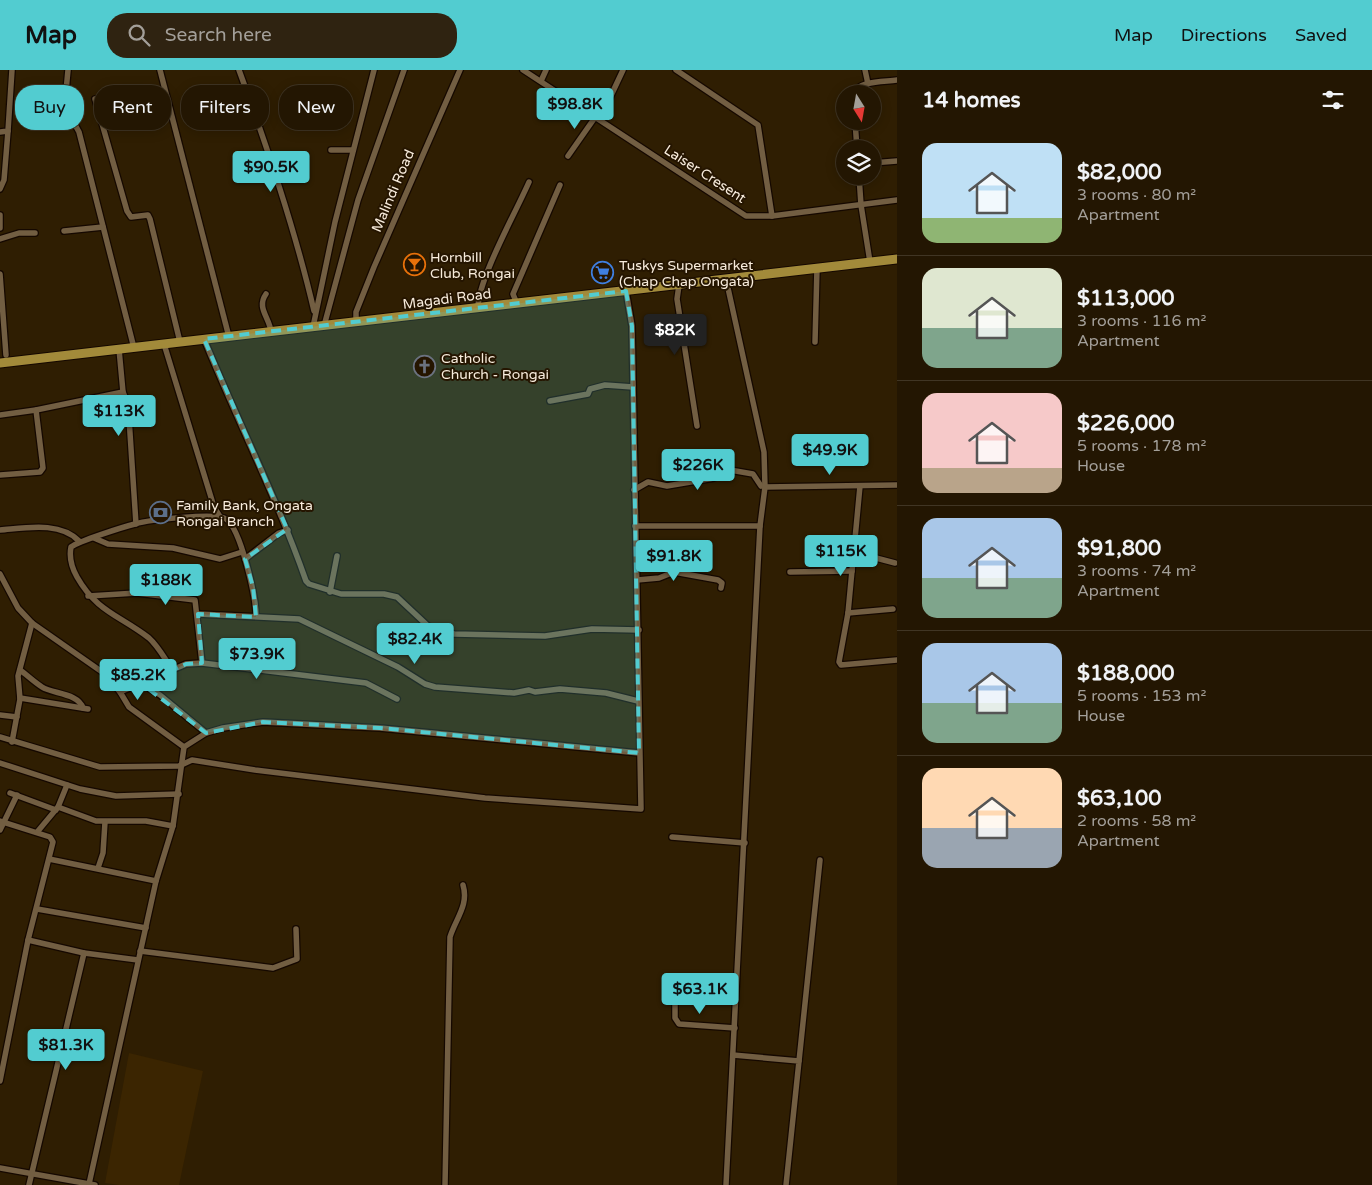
<!DOCTYPE html>
<html lang="en">
<head>
<meta charset="utf-8">
<style>
  :root { --surface:#231602; --page:#2f2311; --text:#f1f3f6; --muted:#a39f99; --line:#403524; --accent:#52ccd0 }
  body { margin:0; font-family:"Varela Round",sans-serif; background:var(--page); color:var(--text); height:100vh; display:flex; flex-direction:column; font-size:19px; white-space:nowrap }
  * { box-sizing:border-box; margin:0 }
  p { font-size:16px; color:var(--muted) }
  .icon { flex:none; width:28px; height:28px; fill:none; stroke:currentColor; stroke-width:2; stroke-linecap:round; stroke-linejoin:round }
  .map { position:relative; flex:1; overflow:hidden }
  .side { display:flex; flex-direction:column; background:var(--surface); width:475px }
  .side>* { flex:none }
  .hud { position:absolute; left:15px; top:15px; width:475px; height:45px; display:flex; gap:10px }
  .needle { width:32px; rotate:169deg }
  .fabs { position:absolute; left:836px; top:15px; display:grid; gap:10px }
  .fabs a { display:grid; place-items:center; width:45px; height:45px; border-radius:50%; background:var(--surface); box-shadow:0 2px 12px #0003,0 0 0 1px var(--line); font-size:25px }
  .price { position:absolute; translate:-50% -42px; padding:0 11px; border-radius:5px; background:var(--accent); color:#111; font-size:16px; line-height:32px; filter:drop-shadow(0 1px 2px #0008) }
  .price::after { content:''; position:absolute; left:50%; top:30px; width:15px; height:11px; margin-left:-8px; background:inherit; clip-path:polygon(0 0,100% 0,50% 100%) }
  .price.active { background:#222; color:#fff }
  ul { padding:0; list-style:none }
  li { display:flex; align-items:center; gap:15px; height:125px; padding:0 25px }
  li+li { border-top:1px solid var(--line) }
  li span { display:grid; place-items:center; flex:none; width:140px; height:100px; border-radius:15px; color:#555 }
  li>.icon { margin-inline-start:auto }
  span .icon { width:60px; height:60px; fill:#fffc; stroke-width:1 }
  li b { font-size:21px }
  h2 { display:flex; justify-content:space-between; align-items:center; height:60px; padding:0 25px; font-size:21px }
  .tag { padding:0 18px; border-radius:20px; background:var(--surface); box-shadow:0 2px 12px #0003,0 0 0 1px var(--line); font-size:18px; line-height:45px }
  .tag.active { background:var(--accent); color:#111 }
  header { display:flex; align-items:center; gap:30px; box-sizing:border-box; height:70px; padding:0 25px; background:var(--accent); color:#111 }
  header strong { font-size:24px }
  nav { display:flex; gap:28px; margin-inline-start:auto; font-size:18px }
  .search { width:350px; height:45px; background:var(--page); display:flex; align-items:center; gap:12px; box-sizing:border-box; padding:0 18px; border-radius:20px; color:var(--muted); font-size:19px }
  main { display:flex; flex:1; min-height:0 }
  .map>svg:first-child { display:block }
  .built { fill:#3b2501 }
  .lines { fill:none; stroke-linecap:round; stroke-linejoin:round }
  .minor-casing { stroke:#150800; stroke-width:8 }
  .highway-casing { stroke:#150800; stroke-width:11 }
  .minor { stroke:#725e42; stroke-width:5.5 }
  .highway { stroke:#a28a3a; stroke-width:9 }
  .marked { fill:#52ccd0; fill-opacity:0.2; stroke:#52ccd0; stroke-width:4; stroke-dasharray:10 6; stroke-linejoin:round }
  .labels { text-anchor:middle; dominant-baseline:central; stroke-width:4; stroke-linejoin:round; paint-order:stroke }
  .street-label { font-size:14px; fill:#f8ecdc; stroke:#251500 }
  .poi-label { font-size:14px; fill:#f8ecdc; stroke:#251500; text-anchor:start }
</style>
</head>
<body>
<header>
<strong>Map</strong>
<div class="search"><svg class="icon" aria-label="search" viewBox="0 0 24 24"><circle cx="10" cy="10" r="6"/><path d="M15 15l6 6"/></svg>Search here</div>
<nav><a>Map</a><a>Directions</a><a>Saved</a></nav>
</header>
<main>
<div class="map">
<svg width="897" height="1115" viewBox="0 0 897 1115">
  <rect width="100%" height="100%" fill="#2f1e02"/>
  <polygon class="built" points="129,983 203,1001 179,1115 119,1115 105,1113"/>
  <g class="lines">
    <defs>
      <g id="minor">
        <polyline points="68,0 64,42 73,51 79,62 134,278"/>
        <polyline points="160,0 229,267"/>
        <path d="M239,0C268,79 295,159 314,241"/>
        <polyline points="523,0 746,146 772,146 897,130"/>
        <polyline points="676,0 758,55 772,146"/>
        <polyline points="865,0 868,14"/>
        <polyline points="541,11 546,0"/>
        <path d="M853,24C859,10 884,12 897,10"/>
        <polyline points="95,29 127,141 131,147 148,145 150,149 180,272"/>
        <polyline points="600,49 623,0"/>
        <polyline points="855,51 857,79"/>
        <polyline points="0,62 8,61 12,0"/>
        <polyline points="331,80 353,80"/>
        <polyline points="568,86 596,46"/>
        <polyline points="872,93 897,91"/>
        <polyline points="859,106 861,135 870,192"/>
        <polyline points="0,119 4,110 8,61"/>
        <polyline points="0,145 0,158"/>
        <polyline points="64,161 103,157"/>
        <polyline points="0,169 19,163 35,163"/>
        <polyline points="0,204 6,285"/>
        <polyline points="679,215 677,229 697,356"/>
        <path d="M266,224C256,238 270,248 271,262"/>
        <polyline points="517,234 513,224 560,115"/>
        <path d="M478,239C477,211 516,142 529,112"/>
        <polyline points="356,253 356,242 374,197 460,0"/>
        <polyline points="324,256 358,130 404,0"/>
        <polyline points="313,257 335,152 374,0"/>
        <path d="M204,269C237,350 277,428 306,511L309,514L341,524H384L397,527L428,556L454,564L545,566L592,559L639,560"/>
        <polyline points="815,272 817,198"/>
        <polyline points="164,274 214,437 219,445"/>
        <polyline points="119,279 123,322 128,334 129,348 136,454"/>
        <polyline points="550,331 588,324 590,319 605,315 633,317"/>
        <polyline points="0,345 36,340 123,322"/>
        <polyline points="0,405 40,402 43,398 36,340"/>
        <polyline points="860,416 848,543 839,592 841,595 897,590"/>
        <polyline points="765,417 897,415"/>
        <polyline points="634,420 648,412 667,416 714,408 730,400 753,404 761,416"/>
        <polyline points="635,456 760,456"/>
        <path d="M0,460C25,458 60,451 79,471"/>
        <polyline points="94,468 108,474 173,478 220,489 242,482"/>
        <polyline points="854,487 876,488 895,493"/>
        <polyline points="245,489 279,463 288,460"/>
        <polyline points="790,502 852,501"/>
        <polyline points="0,504 18,538 32,553 105,604 120,622 129,637 184,677"/>
        <polyline points="637,510 659,508 674,502 718,510 722,513 721,518"/>
        <polyline points="330,522 337,486"/>
        <polyline points="88,526 137,523 195,530 202,593"/>
        <polyline points="848,543 893,539"/>
        <polyline points="198,544 299,549 398,597 425,614 435,617 514,623 529,620 535,622 560,619 606,623 638,631"/>
        <path d="M172,599C165,589 158,576 149,568C119,545 97,542 77,507C72,498 69,487 71,477C79,471 123,457 135,454C148,450 218,442 226,449C241,459 256,528 256,546"/>
        <path d="M20,600C27,605 34,612 42,617C53,624 78,623 83,638"/>
        <polyline points="142,614 160,625 206,663"/>
        <polyline points="120,622 186,594 202,593 366,613 397,629"/>
        <polyline points="20,628 88,639"/>
        <polyline points="0,645 17,647"/>
        <polyline points="0,667 100,697 179,696 192,690 255,700 485,728 641,739 632,256 626,221"/>
        <polyline points="12,672 20,629 18,606 32,553"/>
        <polyline points="0,693 80,719 116,726 179,724"/>
        <polyline points="10,723 56,740"/>
        <polyline points="58,737 96,751 146,751 173,756"/>
        <polyline points="0,751 50,767 53,772 28,870 0,1011"/>
        <polyline points="0,760 17,725"/>
        <polyline points="38,761 58,737 67,715"/>
        <polyline points="672,767 745,773"/>
        <polyline points="49,789 156,811"/>
        <polyline points="98,798 103,783 105,752"/>
        <polyline points="37,839 146,858"/>
        <polyline points="28,870 84,883 138,890"/>
        <polyline points="140,881 273,898 297,889 296,859"/>
        <polyline points="675,924 675,948 679,954 735,958"/>
        <polyline points="733,985 799,991 786,1115"/>
        <polyline points="799,991 820,790"/>
        <polyline points="0,1098 95,1115"/>
        <polyline points="89,1114 156,811 173,756 184,677 206,663 223,658 263,652 380,658 639,683"/>
        <polyline points="29,1115 84,883"/>
        <path d="M445,1115L450,867C456,848 469,835 463,815"/>
        <polyline points="726,1115 760,456 765,417 764,382 726,209"/>
      </g>
      <polyline id="highway" points="0,293 897,189"/>
    </defs>
    <use href="#minor" class="minor-casing"/>
    <use href="#highway" class="highway-casing"/>
    <use href="#minor" class="minor"/>
    <use href="#highway" class="highway"/>
  </g>
  <path class="marked" d="M626,221L632,256L639,683L380,658L263,652L206,663L142,614L186,594L202,593L198,544L256,547L253,517L245,489L287,459L204,269Z"/>
  <defs>
    <symbol id="bar-ring" viewBox="-11 -11 22 22"><circle r="9.5" fill="#251500" stroke="#e8710a" stroke-width="1.5"/><path d="M-6-5H6L.8 .8V4.5H3.5V6h-7V4.5H-.8V.8Z" fill="#e8710a"/></symbol>
    <symbol id="supermarket-ring" viewBox="-11 -11 22 22"><circle r="9.5" fill="#251500" stroke="#3f7fe0" stroke-width="1.5"/><path d="M-6-5.5h2.5l.6 2H6L4.5 2H-2.5L-4.4-4H-6ZM-1.5 3.2a1.3 1.3 0 1 0 .1 0ZM3 3.2a1.3 1.3 0 1 0 .1 0Z" fill="#3f7fe0"/></symbol>
    <symbol id="church-ring" viewBox="-11 -11 22 22"><circle r="9.5" fill="#251500" stroke="#6b7280" stroke-width="1.5"/><path d="M-1.2-6h2.4v3.5h3.3v2.4h-3.3V6h-2.4V-.1h-3.3v-2.4h3.3Z" fill="#6b7280"/></symbol>
    <symbol id="bank-ring" viewBox="-11 -11 22 22"><circle r="9.5" fill="#251500" stroke="#5c6f8a" stroke-width="1.5"/><path d="M-6-4H6V4H-6ZM0-2.3a2.3 2.3 0 1 0 0 4.6a2.3 2.3 0 1 0 0-4.6Z" fill="#5c6f8a"/></symbol>
  </defs>
  <g fill-rule="evenodd">
    <use href="#bar-ring" x="402" y="182" width="25" height="25"/>
    <use href="#supermarket-ring" x="590" y="190" width="25" height="25"/>
    <use href="#church-ring" x="412" y="284" width="25" height="25"/>
    <use href="#bank-ring" x="148" y="430" width="25" height="25"/>
  </g>
  <g class="labels">
    <g class="street-label">
      <text transform="translate(705 104) rotate(33)">Laiser Cresent</text>
      <text transform="translate(393 121) rotate(-67)">Malindi Road</text>
      <text transform="translate(447 229) rotate(-7)">Magadi Road</text>
    </g>
    <g class="poi-label">
      <text x="430" y="187">Hornbill<tspan x="430" dy="16">Club, Rongai</tspan></text>
      <text x="619" y="195">Tuskys Supermarket<tspan x="619" dy="16">(Chap Chap Ongata)</tspan></text>
      <text x="441" y="288">Catholic<tspan x="441" dy="16">Church - Rongai</tspan></text>
      <text x="176" y="435">Family Bank, Ongata<tspan x="176" dy="16">Rongai Branch</tspan></text>
    </g>
  </g>
</svg>
<div class="fabs">
<a><svg class="needle" viewBox="-14 -14 28 28"><path d="M0-13l5 13h-10z" fill="#e53935"/><path d="M0 13l5-13h-10z" fill="#a39f99"/></svg></a>
<a><svg class="icon" aria-label="layers" viewBox="0 0 24 24"><path d="M12 4l9 5-9 5-9-5zM3 14l9 5 9-5"/></svg></a>
</div>
<b class="price" style="left:575px;top:60px">$98.8K</b>
<b class="price" style="left:271px;top:123px">$90.5K</b>
<b class="price active" style="left:675px;top:286px">$82K</b>
<b class="price" style="left:119px;top:367px">$113K</b>
<b class="price" style="left:830px;top:406px">$49.9K</b>
<b class="price" style="left:698px;top:421px">$226K</b>
<b class="price" style="left:841px;top:507px">$115K</b>
<b class="price" style="left:674px;top:512px">$91.8K</b>
<b class="price" style="left:166px;top:536px">$188K</b>
<b class="price" style="left:415px;top:595px">$82.4K</b>
<b class="price" style="left:257px;top:610px">$73.9K</b>
<b class="price" style="left:138px;top:631px">$85.2K</b>
<b class="price" style="left:700px;top:945px">$63.1K</b>
<b class="price" style="left:66px;top:1001px">$81.3K</b>
<div class="hud">
<a class="tag active">Buy</a>
<a class="tag">Rent</a>
<a class="tag">Filters</a>
<a class="tag">New</a>
</div>
</div>
<section class="side">
<h2>14 homes<svg class="icon" aria-label="filters" viewBox="0 0 24 24"><path d="M4 7h16M4 17h16"/><circle cx="9" cy="7" r="2"/><circle cx="15" cy="17" r="2"/></svg></h2>
<ul>
<li><span style="background:linear-gradient(#bfe0f5 75%,#8fb573 0)"><svg class="icon" aria-label="home" viewBox="0 0 24 24"><path d="M3 11l9-7 9 7M6 9v11h12V9"/></svg></span><div><b>$82,000</b><p>3 rooms · 80 m²</p><p>Apartment</p></div></li>
<li><span style="background:linear-gradient(#dfe7d0 60%,#7fa58c 0)"><svg class="icon" aria-label="home" viewBox="0 0 24 24"><path d="M3 11l9-7 9 7M6 9v11h12V9"/></svg></span><div><b>$113,000</b><p>3 rooms · 116 m²</p><p>Apartment</p></div></li>
<li><span style="background:linear-gradient(#f6c9c9 75%,#b9a48a 0)"><svg class="icon" aria-label="home" viewBox="0 0 24 24"><path d="M3 11l9-7 9 7M6 9v11h12V9"/></svg></span><div><b>$226,000</b><p>5 rooms · 178 m²</p><p>House</p></div></li>
<li><span style="background:linear-gradient(#a9c7e8 60%,#7fa58c 0)"><svg class="icon" aria-label="home" viewBox="0 0 24 24"><path d="M3 11l9-7 9 7M6 9v11h12V9"/></svg></span><div><b>$91,800</b><p>3 rooms · 74 m²</p><p>Apartment</p></div></li>
<li><span style="background:linear-gradient(#a9c7e8 60%,#7fa58c 0)"><svg class="icon" aria-label="home" viewBox="0 0 24 24"><path d="M3 11l9-7 9 7M6 9v11h12V9"/></svg></span><div><b>$188,000</b><p>5 rooms · 153 m²</p><p>House</p></div></li>
<li><span style="background:linear-gradient(#ffd9b3 60%,#9aa5b1 0)"><svg class="icon" aria-label="home" viewBox="0 0 24 24"><path d="M3 11l9-7 9 7M6 9v11h12V9"/></svg></span><div><b>$63,100</b><p>2 rooms · 58 m²</p><p>Apartment</p></div></li>
</ul>
</section>
</main>
</body>
</html>
